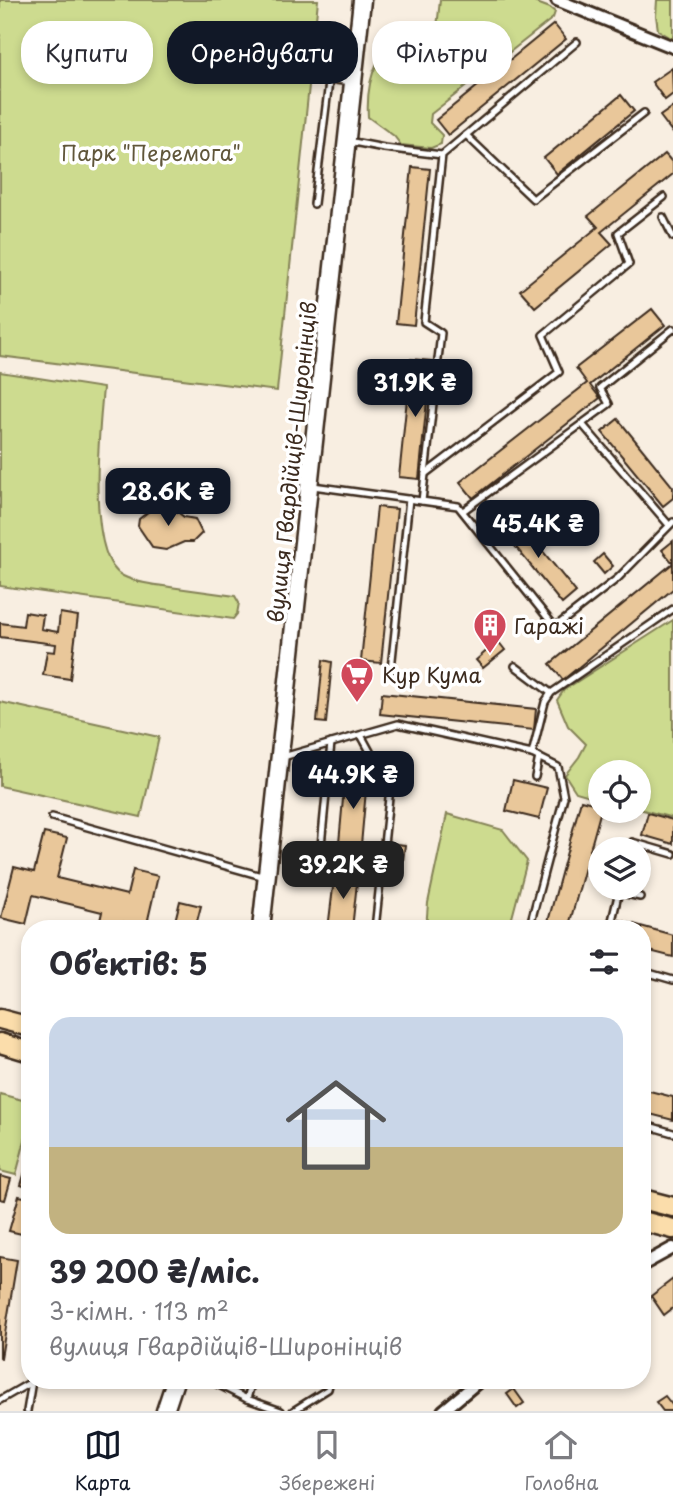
<!DOCTYPE html>
<html lang="uk">
<head>
<meta charset="utf-8">
<style>
  :root { --surface:#fff; --page:#f2f2f3; --text:#2b2b33; --muted:#7c7c81; --line:#e1e1e2; --accent:#111827 }
  body { margin:0; font-family:"Playpen Sans",sans-serif; background:var(--page); color:var(--text); height:100vh; display:flex; flex-direction:column; font-size:26px; white-space:nowrap }
  * { box-sizing:border-box; margin:0 }
  p { font-size:23px; color:var(--muted) }
  .icon { flex:none; width:38px; height:38px; fill:none; stroke:currentColor; stroke-width:2; stroke-linecap:round; stroke-linejoin:round }
  .map { position:relative; flex:1; overflow:hidden }
  .details { position:absolute; left:21px; top:920px; width:630px; height:469px; display:flex; flex-direction:column; background:var(--surface); border-radius:28px; box-shadow:0 4px 10px #0003 }
  .details>* { flex:none }
  .top-card { position:absolute; left:21px; top:21px; width:632px; height:63px; display:flex; gap:14px }
  .fabs { position:absolute; left:588px; top:760px; display:grid; gap:14px }
  .fabs a { display:grid; place-items:center; width:63px; height:63px; border-radius:50%; background:var(--surface); box-shadow:0 4px 10px #0003; font-size:35px }
  .price { position:absolute; translate:-50% -60px; padding:0 16px; border-radius:14px; background:var(--accent); color:#fff; font-size:23px; line-height:46px; filter:drop-shadow(0 2px 4px #0008) }
  .price::after { content:''; position:absolute; left:50%; top:42px; width:21px; height:16px; margin-left:-10px; background:inherit; clip-path:polygon(0 0,100% 0,50% 100%) }
  .price.active { background:#222; color:#fff }
  ul { padding:0; list-style:none }
  li { display:grid; align-content:center; gap:14px; height:371px; padding:0 28px }
  li span { display:grid; place-items:center; height:217px; border-radius:21px; color:#555 }
  li>.icon { margin-inline-start:auto }
  span .icon { width:126px; height:126px; fill:#fffc; stroke-width:1 }
  li b { font-size:30px }
  h2 { display:flex; justify-content:space-between; align-items:center; height:84px; padding:0 28px; font-size:30px }
  .tag { padding:0 24px; border-radius:28px; background:var(--surface); box-shadow:0 4px 10px #0003; font-size:24px; line-height:63px }
  .tag.active { background:var(--accent); color:#fff }
  .dock { display:flex; justify-content:space-around; align-items:center; height:98px; border-top:2px solid var(--line); background:var(--surface); font-size:19px; color:var(--muted) }
  .dock a { display:grid; justify-items:center; gap:4px }
  .dock .active { color:var(--accent) }
  .map>svg:first-child { display:block }
  .green { fill:#cddb8f; stroke:#848256; stroke-width:2 }
  .building { fill:#e9c79a; stroke:#3b2a1e; stroke-width:2 }
  .lines { fill:none; stroke-linecap:round; stroke-linejoin:round }
  .lane-casing { stroke:#3b2a1e; stroke-width:10 }
  .street-casing { stroke:#3b2a1e; stroke-width:16 }
  .secondary-casing { stroke:#3b2a1e; stroke-width:21 }
  .primary-casing { stroke:#3b2a1e; stroke-width:23 }
  .lane { stroke:#fff; stroke-width:5 }
  .street { stroke:#fff; stroke-width:10 }
  .secondary { stroke:#fff; stroke-width:16 }
  .primary { stroke:#fbddab; stroke-width:18 }
  .labels { text-anchor:middle; dominant-baseline:central; stroke-width:7; stroke-linejoin:round; paint-order:stroke }
  .park-label { font-size:21px; fill:#60563a; stroke:#fff }
  .street-label { font-size:21px; fill:#3b2a1e; stroke:#fff }
  .poi-label { font-size:21px; fill:#3b2a1e; stroke:#fff; text-anchor:start }
</style>
</head>
<body>
<div class="map">
<svg width="673" height="1411" viewBox="0 0 673 1411">
  <rect width="100%" height="100%" fill="#f8eee1"/>
  <filter id="ink" filterUnits="userSpaceOnUse"><feTurbulence type="fractalNoise" baseFrequency=".0143" numOctaves="2"/><feDisplacementMap in="SourceGraphic" scale="14" xChannelSelector="R" yChannelSelector="G"/><feConvolveMatrix kernelMatrix="1 2 1 2 8 2 1 2 1" color-interpolation-filters="sRGB"/></filter>
  <g filter="url(#ink)">
    <g class="green">
      <polygon points="0,0 318,0 277,391 0,356"/>
      <path d="M440,0H529L550,8L555,12L553,18L431,114L430,123L442,135L441,144L431,148L401,145L394,136L368,117C367,100 369,79 377,63L388,61L417,74L427,71L435,46Z"/>
      <polygon points="657,0 673,0 673,39 658,30 656,16"/>
      <path d="M0,372L103,388C100,425 85,557 123,576C137,583 155,585 170,587C192,590 213,593 235,596L239,603L237,614L233,619L0,586Z"/>
      <polygon points="673,620 673,818 639,809 639,772 600,772 600,799 576,792 565,775 579,757 586,744 568,726 557,700 564,690"/>
      <polygon points="0,702 159,737 141,817 0,786"/>
      <polygon points="447,814 503,830 527,861 509,929 426,929 428,903"/>
      <polygon points="0,1094 30,1102 30,1121 16,1175 0,1171"/>
    </g>
    <g class="building">
      <polygon points="554,24 566,39 448,135 436,120"/>
      <polygon points="672,68 673,94 665,100 652,82"/>
      <polygon points="621,95 634,111 557,174 544,158"/>
      <polygon points="673,107 673,133 660,116"/>
      <polygon points="665,154 673,163 673,174 601,232 612,244 535,307 520,290 598,227 588,216"/>
      <polygon points="412,167 430,169 414,325 396,323"/>
      <polygon points="652,309 665,325 590,385 600,398 473,498 460,482 587,383 576,368"/>
      <polygon points="411,359 431,361 419,479 399,477"/>
      <polygon points="618,419 673,487 673,498 663,506 602,432"/>
      <polygon points="158,504 170,506 184,517 195,519 202,533 193,542 184,542 166,550 153,548 138,526 139,519"/>
      <polygon points="377,507 397,509 381,663 361,661"/>
      <polygon points="515,517 576,592 562,604 501,529"/>
      <polygon points="673,541 673,589 563,680 550,664 673,563 662,550"/>
      <polygon points="603,554 613,566 604,574 594,562"/>
      <polygon points="25,612 43,615 41,629 58,632 60,613 78,616 70,679 43,675 47,651 55,652 56,644 0,637 0,623 23,626"/>
      <polygon points="498,641 505,650 483,668 476,660"/>
      <polygon points="323,660 332,662 326,723 317,722"/>
      <polygon points="382,693 536,709 534,730 380,714"/>
      <polygon points="346,766 368,768 360,856 338,854"/>
      <polygon points="513,780 547,788 539,819 506,811"/>
      <polygon points="581,800 600,805 601,810 568,929 546,929"/>
      <polygon points="648,813 673,820 673,844 642,835"/>
      <polygon points="44,833 67,838 57,878 127,895 133,870 158,876 146,928 124,922 122,929 98,929 102,912 33,895 26,924 1,918 14,867 34,872"/>
      <polygon points="396,844 405,845 403,861 394,860"/>
      <polygon points="335,871 358,873 352,929 328,929"/>
      <polygon points="180,901 201,906 195,929 173,929"/>
      <polygon points="619,920 673,935 673,957 642,949 642,929 616,929"/>
      <polygon points="642,1089 673,1097 673,1120 642,1112"/>
      <polygon points="28,1162 30,1163 30,1188 21,1185"/>
      <polygon points="0,1176 11,1179 5,1200 0,1199"/>
      <polygon points="19,1196 30,1198 30,1236 9,1231"/>
      <polygon points="0,1257 17,1260 1,1358 0,1357"/>
      <polygon points="673,1279 673,1308 664,1315 651,1296"/>
      <polygon points="514,1389 524,1403 517,1408 507,1394"/>
      <polygon points="665,1396 673,1406 673,1411 663,1411 656,1402"/>
    </g>
    <g class="lines">
      <defs>
        <g id="lane">
          <polyline points="329,79 350,82"/>
          <polyline points="466,135 533,199 644,113"/>
          <polyline points="348,141 384,148 442,155"/>
          <polyline points="314,204 334,41"/>
          <polyline points="663,217 673,237"/>
          <polyline points="582,424 669,525"/>
          <polyline points="425,474 559,372 543,335 629,264 618,233 664,197"/>
          <polyline points="313,486 458,506 555,627 618,578 673,522"/>
          <polyline points="422,501 441,333 424,322 442,155 577,42"/>
          <polyline points="463,511 609,404 600,388 673,329"/>
          <polyline points="515,666 551,693"/>
          <polyline points="391,669 409,499"/>
          <polyline points="361,735 390,788 375,929"/>
          <polyline points="331,743 320,856 382,864"/>
          <polyline points="283,757 398,724 532,754 545,702 551,693 673,609"/>
          <polyline points="535,777 539,757"/>
          <polyline points="52,817 265,877"/>
          <polyline points="630,849 632,842 673,854"/>
          <polyline points="618,892 640,897"/>
          <polyline points="529,929 564,797 558,767 532,754"/>
          <polyline points="610,929 620,887"/>
          <polyline points="642,971 673,980"/>
          <polyline points="642,1124 673,1133"/>
          <polyline points="211,1381 247,1399 281,1411"/>
          <polyline points="247,1399 252,1381"/>
          <polyline points="0,1400 33,1381"/>
          <polyline points="27,1411 32,1381"/>
          <polyline points="293,1411 328,1389 330,1381"/>
        </g>
        <g id="street">
          <polyline points="557,0 673,47"/>
          <polyline points="642,1265 673,1248"/>
          <polyline points="443,1411 479,1381"/>
        </g>
        <g id="secondary">
          <polyline points="261,929 362,0"/>
          <polyline points="165,1411 175,1381"/>
        </g>
        <g id="primary">
          <polyline points="0,1019 30,1027"/>
          <polyline points="0,1043 30,1052"/>
          <polyline points="642,1199 673,1207"/>
          <polyline points="642,1221 673,1229"/>
        </g>
      </defs>
      <use href="#lane" class="lane-casing"/>
      <use href="#street" class="street-casing"/>
      <use href="#secondary" class="secondary-casing"/>
      <use href="#primary" class="primary-casing"/>
      <use href="#lane" class="lane"/>
      <use href="#street" class="street"/>
      <use href="#secondary" class="secondary"/>
      <use href="#primary" class="primary"/>
    </g>
  </g>
  <defs>
    <symbol id="building-pin" viewBox="-11 -11 22 30"><path d="M0 17L-7.5 6A9.5 9.5 0 1 1 7.5 6Z" fill="#d1495b" stroke="#fff"/><path d="M-4-6H4V6H1V3H-1V6H-4ZM-2.5-4.3h1.7v1.8h-1.7ZM.8-4.3h1.7v1.8H.8ZM-2.5-1h1.7V.8h-1.7ZM.8-1h1.7V.8H.8Z" fill="#fff"/></symbol>
    <symbol id="supermarket-pin" viewBox="-11 -11 22 30"><path d="M0 17L-7.5 6A9.5 9.5 0 1 1 7.5 6Z" fill="#d1495b" stroke="#fff"/><path d="M-6-5.5h2.5l.6 2H6L4.5 2H-2.5L-4.4-4H-6ZM-1.5 3.2a1.3 1.3 0 1 0 .1 0ZM3 3.2a1.3 1.3 0 1 0 .1 0Z" fill="#fff"/></symbol>
  </defs>
  <g fill-rule="evenodd">
    <use href="#building-pin" x="471" y="606" width="38" height="52"/>
    <use href="#supermarket-pin" x="338" y="655" width="38" height="52"/>
  </g>
  <g class="labels">
    <g class="park-label">
      <text x="151" y="152">Парк "Перемога"</text>
    </g>
    <g class="street-label">
      <text transform="translate(291 462) rotate(-84)">вулиця Гвардійців-Широнінців</text>
    </g>
    <g class="poi-label">
      <text x="514" y="625">Гаражі</text>
      <text x="382" y="674">Кур Кума</text>
    </g>
  </g>
</svg>
<div class="fabs">
<a><svg class="icon" aria-label="locate" viewBox="0 0 24 24"><circle cx="12" cy="12" r="6"/><path d="M12 2v4M12 18v4M2 12h4M18 12h4"/></svg></a>
<a><svg class="icon" aria-label="layers" viewBox="0 0 24 24"><path d="M12 4l9 5-9 5-9-5zM3 14l9 5 9-5"/></svg></a>
</div>
<b class="price" style="left:415px;top:419px">31.9K ₴</b>
<b class="price" style="left:168px;top:528px">28.6K ₴</b>
<b class="price" style="left:538px;top:560px">45.4K ₴</b>
<b class="price" style="left:353px;top:811px">44.9K ₴</b>
<b class="price active" style="left:343px;top:901px">39.2K ₴</b>
<div class="top-card">
<a class="tag">Купити</a>
<a class="tag active">Орендувати</a>
<a class="tag">Фільтри</a>
</div>
<section class="details">
<h2>Об’єктів: 5<svg class="icon" aria-label="filters" viewBox="0 0 24 24"><path d="M4 7h16M4 17h16"/><circle cx="9" cy="7" r="2"/><circle cx="15" cy="17" r="2"/></svg></h2>
<ul>
<li><span style="background:linear-gradient(#c9d6e8 60%,#c2b280 0)"><svg class="icon" aria-label="home" viewBox="0 0 24 24"><path d="M3 11l9-7 9 7M6 9v11h12V9"/></svg></span><div><b>39 200 ₴/міс.</b><p>3-кімн. · 113 m²</p><p>вулиця Гвардійців-Широнінців</p></div></li>
</ul>
</section>
</div>
<nav class="dock">
<a class="active"><svg class="icon" aria-label="map" viewBox="0 0 24 24"><path d="M3 6l6-2 6 2 6-2v14l-6 2-6-2-6 2zM9 4v14M15 6v14"/></svg>Карта</a>
<a><svg class="icon" aria-label="saved" viewBox="0 0 24 24"><path d="M7 4h10v16l-5-4-5 4z"/></svg>Збережені</a>
<a><svg class="icon" aria-label="home" viewBox="0 0 24 24"><path d="M3 11l9-7 9 7M6 9v11h12V9"/></svg>Головна</a>
</nav>
</body>
</html>
